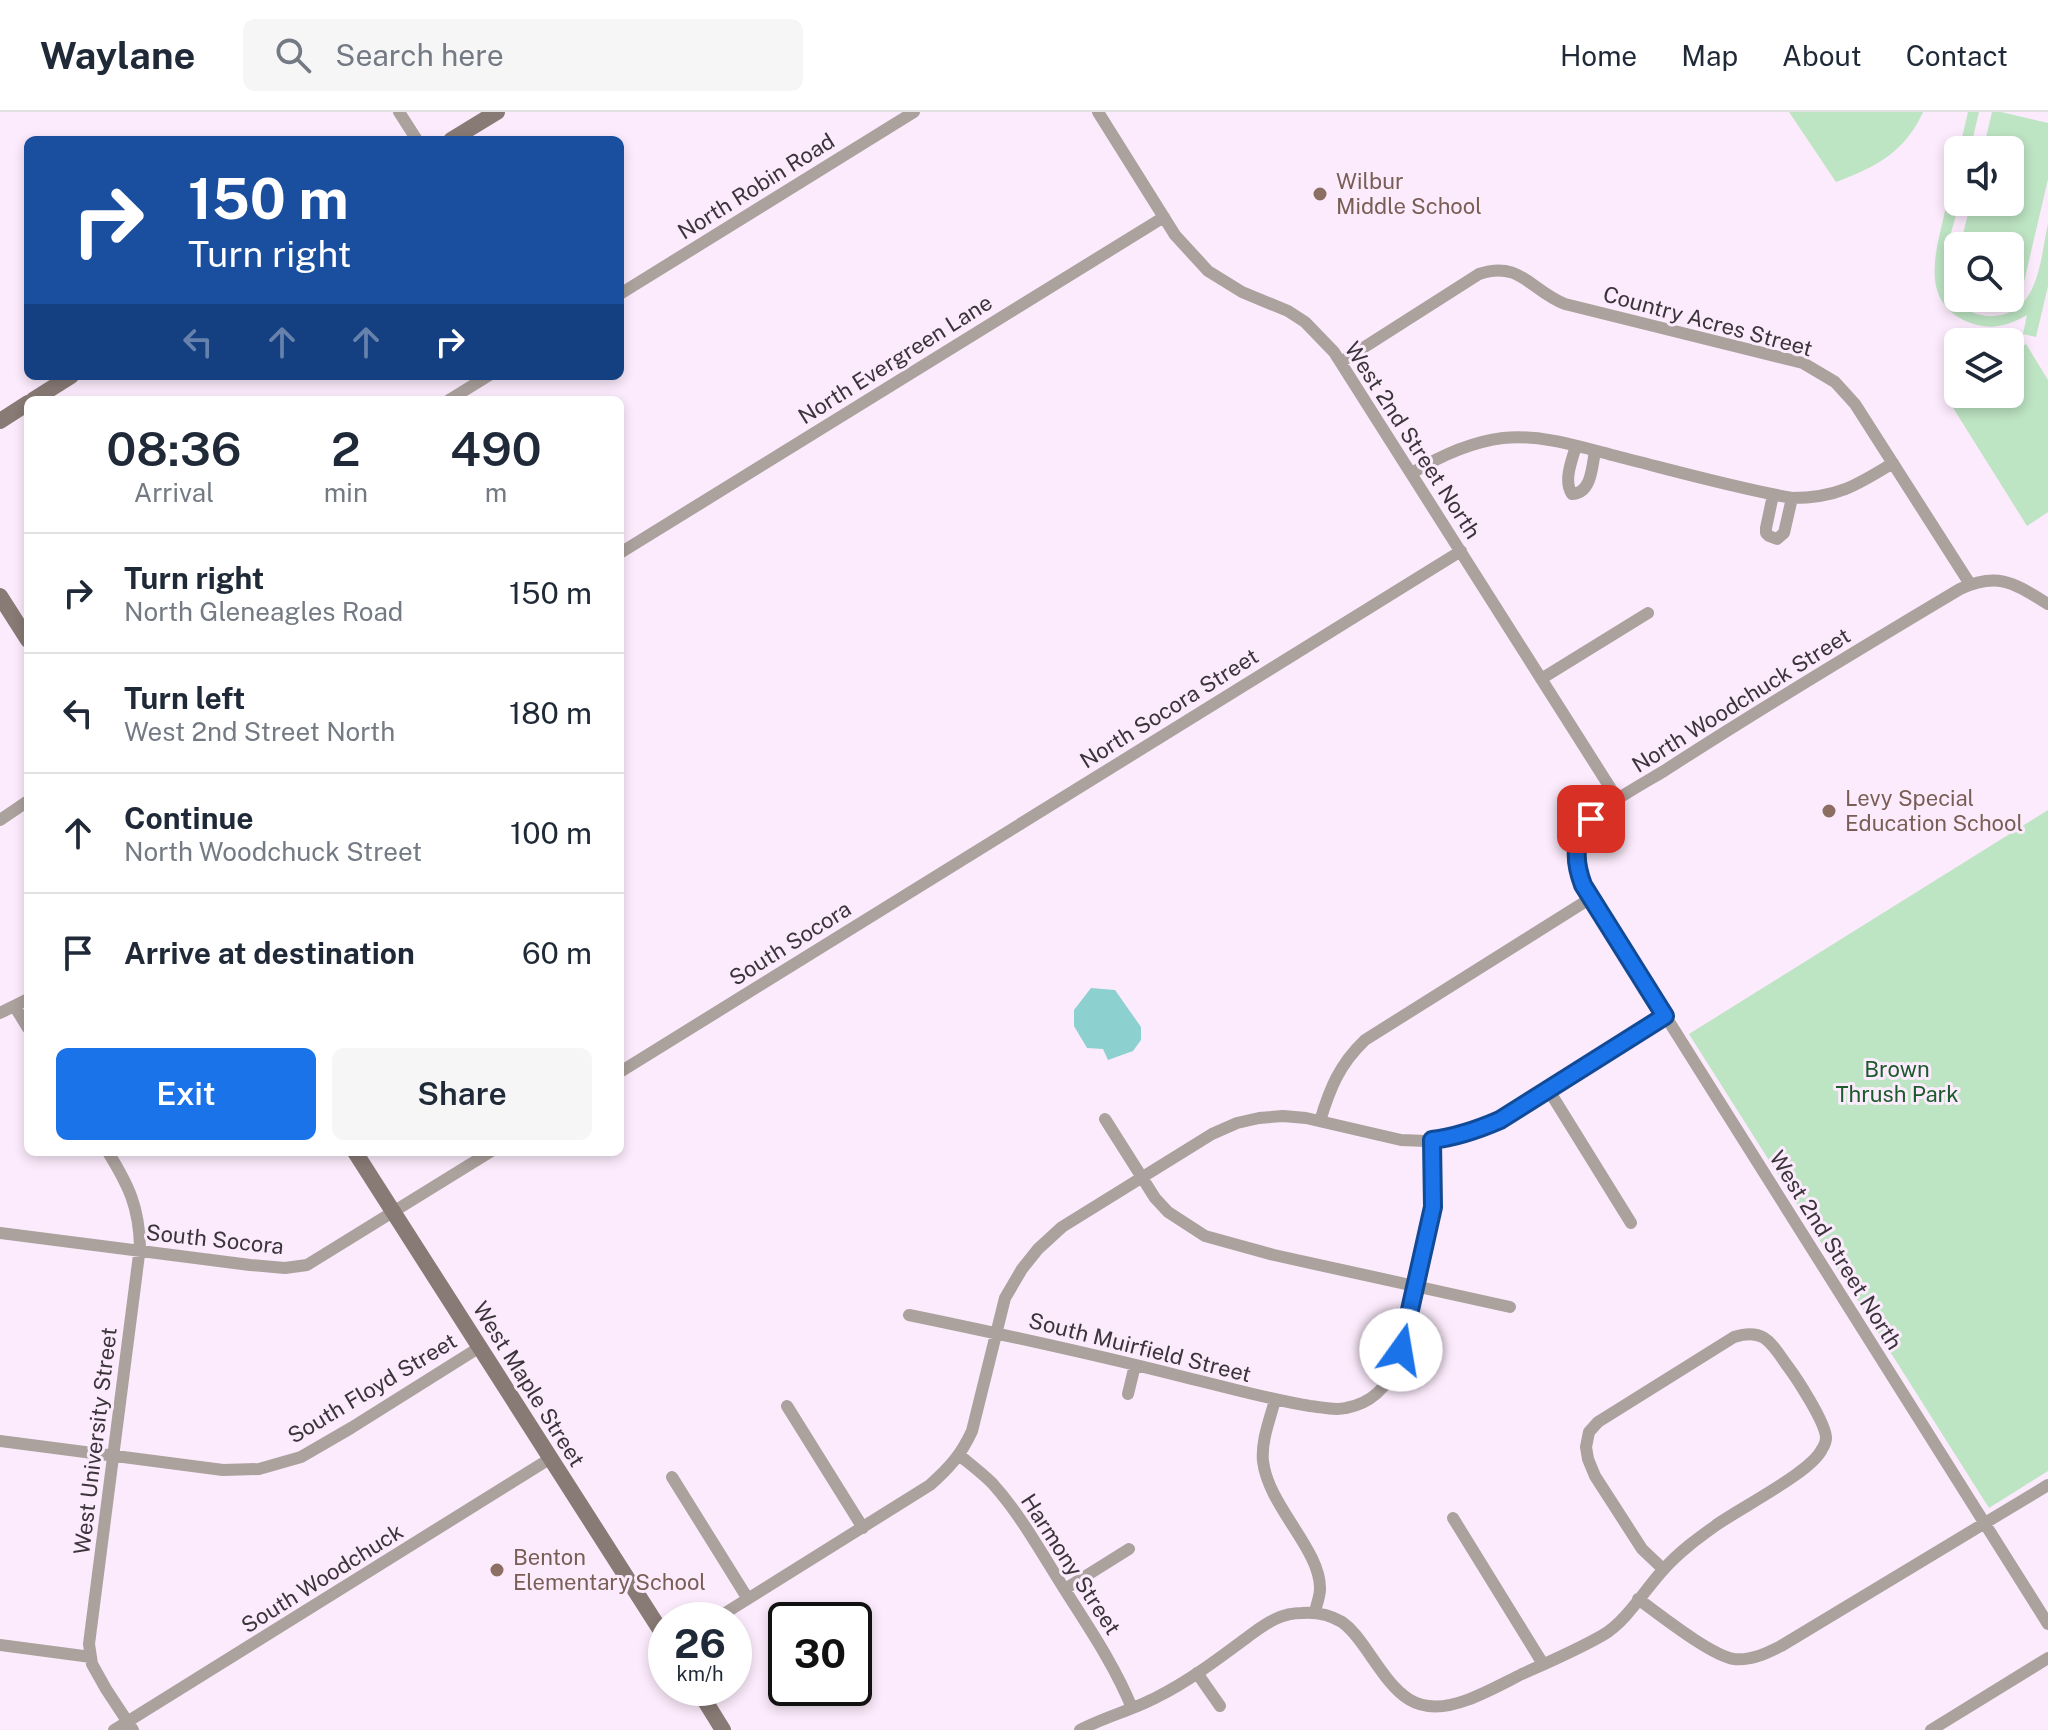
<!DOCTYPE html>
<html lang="en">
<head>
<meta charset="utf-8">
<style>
  body { margin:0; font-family:"Public Sans",sans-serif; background:#f6f6f7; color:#1f2937; height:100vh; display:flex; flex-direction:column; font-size:30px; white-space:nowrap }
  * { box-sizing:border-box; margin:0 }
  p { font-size:26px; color:#747a83 }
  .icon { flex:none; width:44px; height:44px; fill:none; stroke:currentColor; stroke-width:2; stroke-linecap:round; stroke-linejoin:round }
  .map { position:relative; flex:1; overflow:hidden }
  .panel { position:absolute; left:24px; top:284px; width:600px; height:760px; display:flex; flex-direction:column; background:#fff; border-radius:12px; box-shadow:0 4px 12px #0003 }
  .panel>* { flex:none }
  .guide { position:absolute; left:24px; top:24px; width:600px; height:244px; border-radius:12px; box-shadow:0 4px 12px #0003; background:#1a4fa0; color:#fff; overflow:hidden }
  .controls { position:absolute; left:1944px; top:24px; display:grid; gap:16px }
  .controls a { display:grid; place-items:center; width:80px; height:80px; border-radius:12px; background:#fff; box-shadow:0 4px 12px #0003; font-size:40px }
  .speed { position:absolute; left:648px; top:1490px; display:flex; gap:16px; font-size:40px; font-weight:700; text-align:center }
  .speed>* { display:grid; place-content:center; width:104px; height:104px; border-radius:50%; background:#fff; box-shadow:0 4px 12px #0003; line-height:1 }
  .speed small { font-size:20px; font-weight:400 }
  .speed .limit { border:4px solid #111; border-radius:12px; background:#fff; color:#111 }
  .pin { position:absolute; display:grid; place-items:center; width:68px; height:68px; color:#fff; margin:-34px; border-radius:16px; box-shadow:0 4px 12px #0006 }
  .me { position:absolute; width:88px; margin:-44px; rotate:13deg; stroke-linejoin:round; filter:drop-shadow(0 0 6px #0008) }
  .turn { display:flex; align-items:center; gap:28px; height:168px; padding:0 32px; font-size:36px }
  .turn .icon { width:104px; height:104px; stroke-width:2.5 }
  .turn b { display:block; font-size:56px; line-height:68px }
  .lanes { display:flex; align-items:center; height:76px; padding:0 32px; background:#0003; justify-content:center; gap:40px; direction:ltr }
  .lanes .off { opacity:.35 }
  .eta { display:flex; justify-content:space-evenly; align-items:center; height:136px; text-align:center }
  .eta b { font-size:48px; font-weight:600; line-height:56px }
  .action { display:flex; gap:16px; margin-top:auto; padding:16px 32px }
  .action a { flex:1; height:92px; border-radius:12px; background:#1a73e8; color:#fff; font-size:32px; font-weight:600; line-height:92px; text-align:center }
  .action a+a { background:#f6f6f7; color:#1f2937 }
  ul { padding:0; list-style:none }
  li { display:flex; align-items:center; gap:24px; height:120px; padding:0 32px; border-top:2px solid #e0e1e3 }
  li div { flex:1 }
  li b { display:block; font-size:30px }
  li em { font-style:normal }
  header { display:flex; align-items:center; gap:48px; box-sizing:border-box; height:112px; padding:0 40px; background:#fff; border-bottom:2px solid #e0e1e3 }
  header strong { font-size:38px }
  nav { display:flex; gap:44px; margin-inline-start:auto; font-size:28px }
  .search { width:560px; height:72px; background:#f6f6f7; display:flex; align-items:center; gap:20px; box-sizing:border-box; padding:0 28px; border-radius:12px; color:#747a83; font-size:30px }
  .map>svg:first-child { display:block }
  .green { fill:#bde4c3 }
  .water { fill:#8cd1d0 }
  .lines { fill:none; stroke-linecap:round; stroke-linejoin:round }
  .minor { stroke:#aba19d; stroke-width:12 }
  .secondary { stroke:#887a75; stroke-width:16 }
  .route-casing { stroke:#114b97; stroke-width:20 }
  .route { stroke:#1a73e8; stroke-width:14 }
  .education-dot { fill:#8d6e63; stroke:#fcebfc; stroke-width:3 }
  .labels { text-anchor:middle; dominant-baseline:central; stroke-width:6; stroke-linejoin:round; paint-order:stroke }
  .education-label { font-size:22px; fill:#785e54; stroke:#fcebfc; text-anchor:start }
  .street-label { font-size:22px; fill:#3b353b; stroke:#fcebfc }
  .park-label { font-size:22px; fill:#1a5a2b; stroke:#fcebfc }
</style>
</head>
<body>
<header>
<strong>Waylane</strong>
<div class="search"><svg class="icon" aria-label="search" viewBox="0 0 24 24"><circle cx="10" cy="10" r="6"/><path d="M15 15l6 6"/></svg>Search here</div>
<nav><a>Home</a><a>Map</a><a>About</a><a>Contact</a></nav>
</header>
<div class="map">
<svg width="2048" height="1618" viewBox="0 0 2048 1618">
  <rect width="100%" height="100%" fill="#fcebfc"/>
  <path class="green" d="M 1789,0 L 1923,0 C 1905,40 1876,55 1836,70 Z
    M 1968,0 L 1979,0 L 1970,38 L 1959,38 Z
    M 1992,0 L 2001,0 L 2048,11 L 2048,67 L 2024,170 L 2010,166 L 2010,134 L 1960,134 L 1971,90 L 2010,90 L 2010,38 L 1983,38 Z
    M 1958,42 C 1958,58 1960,76 1958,91 C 1955,117 1939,144 1946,170 C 1950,185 1960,195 1974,201 C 1984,205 1994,205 2005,202 C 2040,191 2041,142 2048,112 L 2048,174 L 2036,225 L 2023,222 L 2027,203 C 2008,214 1989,219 1968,210 C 1922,191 1934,146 1943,108 C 1948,86 1953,64 1958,42 Z
    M 2026,232 L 2048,268 L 2048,400 L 2027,414 L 1945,283 L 1958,275 L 1958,282 L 2010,282 L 2010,242 Z
    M 2048,698 L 2048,1359 L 1989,1396 L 1689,922 Z"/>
  <path class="water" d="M 1091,876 L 1115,878 L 1141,915 L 1141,928 L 1133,939 L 1108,948 L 1103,937 L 1087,936 L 1074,914 L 1074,898 Z"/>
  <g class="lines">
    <path class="minor" d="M 399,0 L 417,28
      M 1098,0 L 1175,123 L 1208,159 L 1242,180 L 1288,199 L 1305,210 L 1334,240 L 1618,688
      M 620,182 L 914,0
      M 1341,250 L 1479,162 C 1520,148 1530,178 1565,192 L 1803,251 L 1835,270 L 1855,292 L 1970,472
      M 449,288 L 488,264
      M 1576,334 C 1572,348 1563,369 1572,382 C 1592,381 1592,354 1595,339
      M 1412,361 C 1440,344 1470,330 1503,326 C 1539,322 1578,334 1612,343 C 1672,358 1731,375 1792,386 C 1836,386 1856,374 1893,351
      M 1773,383 L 1766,416 L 1766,421 L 1769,424 L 1777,427 L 1784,421 L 1792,386
      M 620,441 L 1164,105
      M 2048,492 C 2015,472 1999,459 1960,477 C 1861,536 1761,596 1664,659 C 1644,671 1596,697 1584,715 C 1572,733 1576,754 1583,773 L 2048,1512
      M 1541,567 L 1648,501
      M 0,708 L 28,689
      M 15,895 L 28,916
      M 0,901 L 28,887
      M 620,960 L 1461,439
      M 1548,977 L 1631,1111
      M 1105,1007 L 1155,1086 L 1168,1100 L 1205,1124 L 1274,1143 L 1510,1195
      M 1320,1009 C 1330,976 1339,953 1365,928 L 1591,786
      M 108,1040 C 129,1074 139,1095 140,1135 L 89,1532 L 92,1552 L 106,1577 L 133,1618
      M 0,1121 L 250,1153 L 285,1156 L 307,1153 L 490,1040
      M 909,1203 C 1001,1222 1093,1242 1184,1265 C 1226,1275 1267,1287 1310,1294 C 1322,1295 1334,1299 1346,1296 C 1373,1291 1388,1274 1398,1250 L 1433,1095 L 1432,1028
      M 1128,1282 L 1135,1253
      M 1275,1288 C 1270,1307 1261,1329 1263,1349 C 1268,1394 1321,1438 1320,1477 C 1320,1485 1316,1493 1315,1501
      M 787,1294 L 863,1416
      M 0,1329 L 223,1358 L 259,1357 L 301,1345 L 351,1316 L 480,1235
      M 959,1343 C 970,1352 982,1361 992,1371 C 1021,1403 1042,1442 1065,1478 C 1089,1516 1115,1554 1132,1596
      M 672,1365 L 748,1487
      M 1453,1406 L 1543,1552
      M 1065,1477 L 1129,1437
      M 1638,1487 C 1659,1502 1710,1543 1734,1547 C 1751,1549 1767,1541 1781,1534 L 2048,1373
      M 714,1508 L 930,1373 C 949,1356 961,1343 972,1319 L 1005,1186 L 1022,1157 L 1038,1137 L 1062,1115 L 1212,1022 L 1237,1011 L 1259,1006 L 1283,1004 L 1306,1006 L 1401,1028 L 1427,1029 L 1452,1026 L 1476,1019 L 1500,1008 L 1665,904
      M 0,1533 L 91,1545
      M 1197,1561 L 1220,1594
      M 114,1618 L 551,1346
      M 1080,1618 C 1104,1605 1133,1598 1157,1585 C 1191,1568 1222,1544 1253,1521 C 1268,1510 1282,1501 1302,1501 C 1315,1500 1330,1503 1342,1510 C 1352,1517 1359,1527 1366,1537 C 1394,1577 1411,1609 1467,1588 C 1486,1581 1504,1571 1522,1562 C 1549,1550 1577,1538 1603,1523 C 1627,1509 1645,1477 1664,1457 C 1679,1440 1697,1427 1715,1414 C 1738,1397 1812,1360 1822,1337 C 1824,1334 1826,1330 1826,1326 C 1826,1311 1796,1265 1786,1252 C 1770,1229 1763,1216 1734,1225 L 1598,1310 L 1589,1320 L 1586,1335 L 1588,1347 L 1595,1364 L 1642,1437 L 1663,1457
      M 1931,1618 L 2048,1546"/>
    <path class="secondary" d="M 451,28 L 497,0
      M 33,288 L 71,264
      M 0,309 L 28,291
      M 0,484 L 28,528
      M 355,1040 L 666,1527
      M 697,1576 L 723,1618"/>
  </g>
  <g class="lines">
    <g class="route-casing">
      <path id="route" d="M 1401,1238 L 1433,1095 L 1432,1028 C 1457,1025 1477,1018 1500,1008 L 1665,904 L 1583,773 C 1574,749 1573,727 1591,707"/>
    </g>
    <use href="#route" class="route"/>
  </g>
  <g class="education-dot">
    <circle cx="1320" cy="82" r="8"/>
    <circle cx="1829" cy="699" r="8"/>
    <circle cx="497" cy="1458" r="8"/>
  </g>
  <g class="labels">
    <g class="education-label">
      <text x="1336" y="69">Wilbur<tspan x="1336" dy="25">Middle School</tspan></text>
      <text x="1845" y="686">Levy Special<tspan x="1845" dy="25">Education School</tspan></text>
      <text x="513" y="1445">Benton<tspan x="513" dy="25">Elementary School</tspan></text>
    </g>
    <g class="street-label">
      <text transform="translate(756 74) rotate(-32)">North Robin Road</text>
      <text transform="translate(1708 209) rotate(15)">Country Acres Street</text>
      <text transform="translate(895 247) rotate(-32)">North Evergreen Lane</text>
      <text transform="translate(1413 328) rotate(57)">West 2nd Street North</text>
      <text transform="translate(1741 588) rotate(-32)">North Woodchuck Street</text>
      <text transform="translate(1169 596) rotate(-32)">North Socora Street</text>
      <text transform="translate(790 831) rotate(-32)">South Socora</text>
      <text transform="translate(215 1127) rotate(6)">South Socora</text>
      <text transform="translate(1836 1138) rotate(58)">West 2nd Street North</text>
      <text transform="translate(1140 1235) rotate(14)">South Muirfield Street</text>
      <text transform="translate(529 1272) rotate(58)">West Maple Street</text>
      <text transform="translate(372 1276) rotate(-31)">South Floyd Street</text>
      <text transform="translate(95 1329) rotate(-83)">West University Street</text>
      <text transform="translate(1071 1452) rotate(57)">Harmony Street</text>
      <text transform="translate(322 1466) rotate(-32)">South Woodchuck</text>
    </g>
    <g class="park-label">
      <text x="1897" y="957">Brown<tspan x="1897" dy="25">Thrush Park</tspan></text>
    </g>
  </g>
</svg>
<div class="controls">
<a><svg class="icon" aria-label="sound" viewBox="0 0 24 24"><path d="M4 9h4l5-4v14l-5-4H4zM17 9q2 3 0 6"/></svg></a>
<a><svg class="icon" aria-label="search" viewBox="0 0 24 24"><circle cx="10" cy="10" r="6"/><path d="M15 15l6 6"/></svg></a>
<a><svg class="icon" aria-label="layers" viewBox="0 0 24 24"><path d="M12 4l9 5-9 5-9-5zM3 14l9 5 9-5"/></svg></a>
</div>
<div class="speed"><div>26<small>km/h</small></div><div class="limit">30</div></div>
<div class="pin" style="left:1591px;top:707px;background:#d93025"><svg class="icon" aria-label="arrive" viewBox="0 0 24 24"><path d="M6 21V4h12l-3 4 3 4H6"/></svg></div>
<svg class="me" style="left:1401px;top:1238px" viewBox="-20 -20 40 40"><circle r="19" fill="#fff"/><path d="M0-13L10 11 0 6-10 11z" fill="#1a73e8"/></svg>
<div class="guide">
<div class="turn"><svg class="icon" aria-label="right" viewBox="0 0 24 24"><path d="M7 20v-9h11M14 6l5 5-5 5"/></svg><div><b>150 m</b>Turn right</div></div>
<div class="lanes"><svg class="icon off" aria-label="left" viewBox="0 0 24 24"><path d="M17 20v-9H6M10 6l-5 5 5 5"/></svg><svg class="icon off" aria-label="ahead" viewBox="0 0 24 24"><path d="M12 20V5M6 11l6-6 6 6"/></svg><svg class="icon off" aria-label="ahead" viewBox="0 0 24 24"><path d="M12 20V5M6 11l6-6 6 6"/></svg><svg class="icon" aria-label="right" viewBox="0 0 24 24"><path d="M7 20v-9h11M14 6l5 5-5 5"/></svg></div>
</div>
<section class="panel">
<div class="eta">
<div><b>08:36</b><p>Arrival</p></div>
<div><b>2</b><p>min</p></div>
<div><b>490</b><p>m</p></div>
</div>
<ul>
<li><svg class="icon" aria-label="right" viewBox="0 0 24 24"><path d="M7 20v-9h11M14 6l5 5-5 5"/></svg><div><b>Turn right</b><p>North Gleneagles Road</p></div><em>150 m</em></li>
<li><svg class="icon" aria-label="left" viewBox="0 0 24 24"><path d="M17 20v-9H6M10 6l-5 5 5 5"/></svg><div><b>Turn left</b><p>West 2nd Street North</p></div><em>180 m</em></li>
<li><svg class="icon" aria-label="ahead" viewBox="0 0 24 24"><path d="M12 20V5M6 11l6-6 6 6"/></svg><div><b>Continue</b><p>North Woodchuck Street</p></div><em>100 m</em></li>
<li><svg class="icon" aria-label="arrive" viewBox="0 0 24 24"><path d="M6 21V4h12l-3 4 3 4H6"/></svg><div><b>Arrive at destination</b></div><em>60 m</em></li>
</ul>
<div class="action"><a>Exit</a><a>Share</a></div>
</section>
</div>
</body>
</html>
